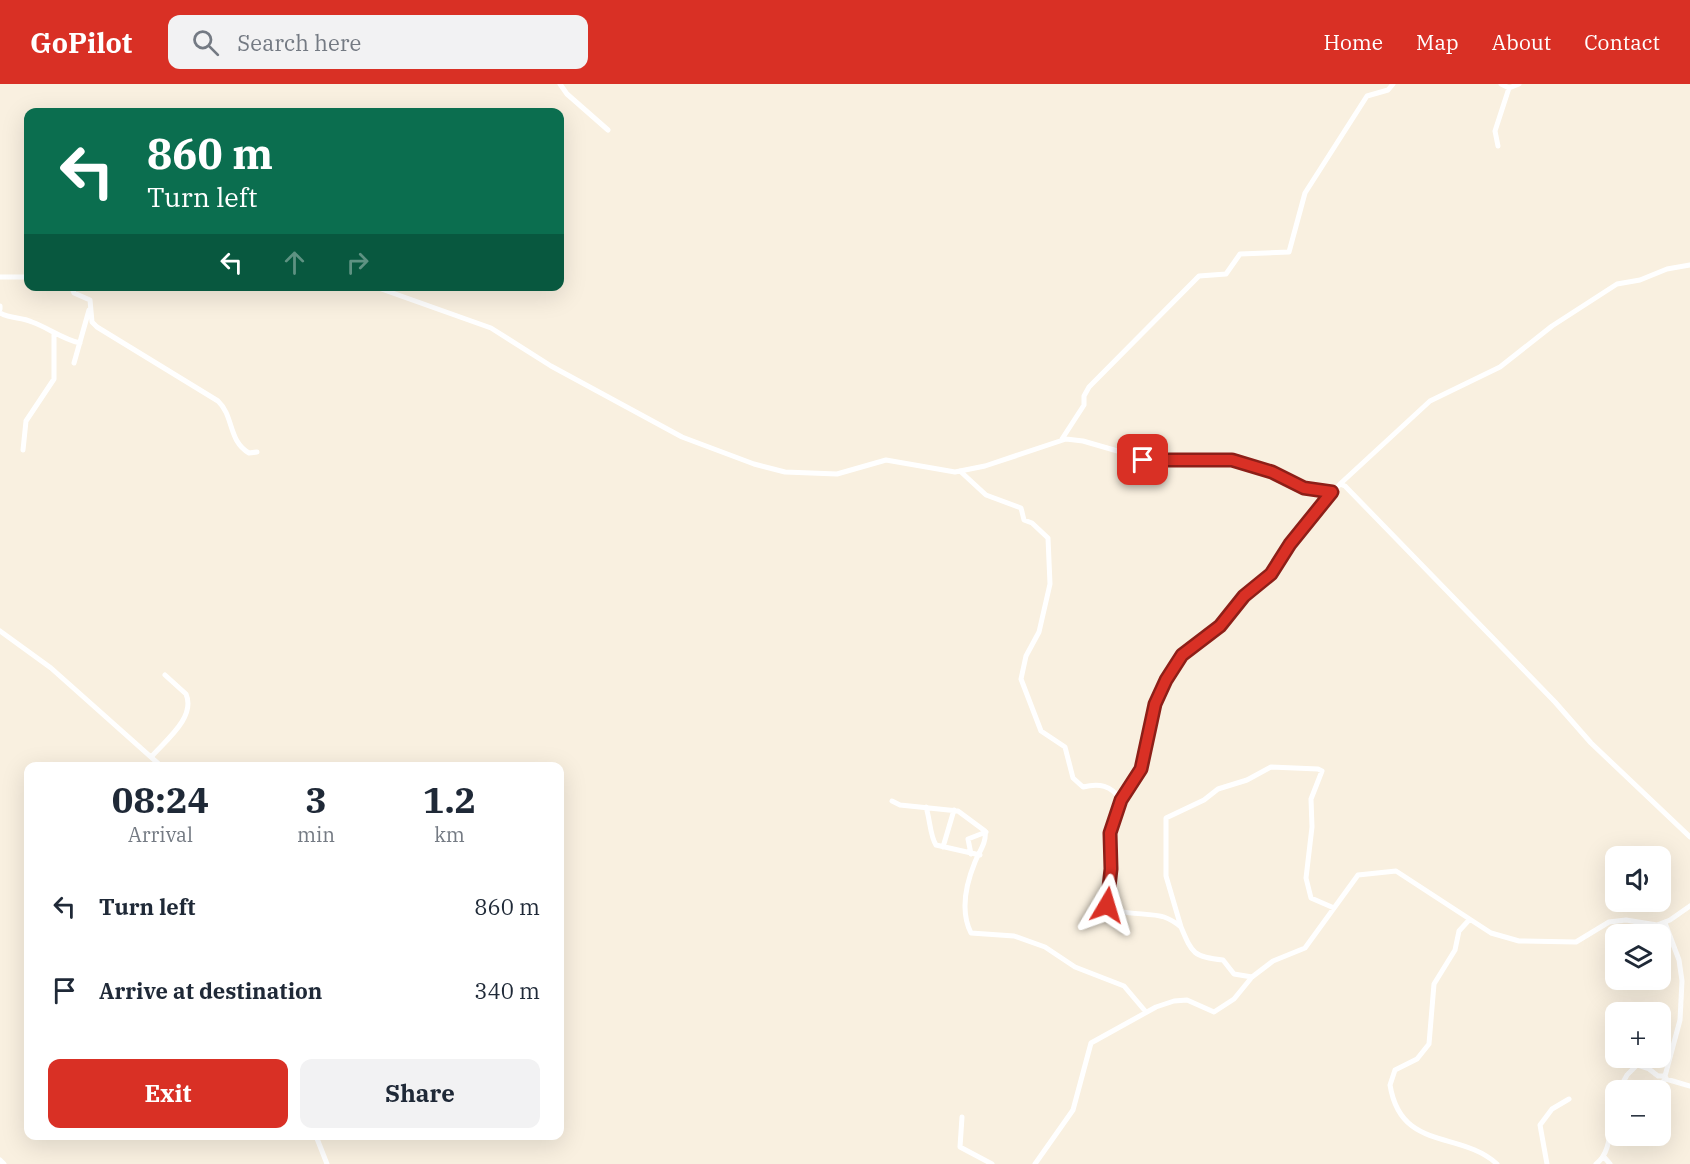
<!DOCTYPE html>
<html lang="en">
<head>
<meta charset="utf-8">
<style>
  body { margin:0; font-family:"IBM Plex Serif",serif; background:#f2f2f3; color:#1f2937; height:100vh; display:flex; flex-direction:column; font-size:22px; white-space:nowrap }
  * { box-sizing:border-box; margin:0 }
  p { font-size:20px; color:#747a83 }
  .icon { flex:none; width:33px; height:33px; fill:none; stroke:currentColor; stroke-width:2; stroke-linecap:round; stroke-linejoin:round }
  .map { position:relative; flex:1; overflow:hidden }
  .drawer { position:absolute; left:24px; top:678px; width:540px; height:378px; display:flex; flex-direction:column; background:#fff; border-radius:12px; box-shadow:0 6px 24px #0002 }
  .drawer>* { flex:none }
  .guide { position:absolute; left:24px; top:24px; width:540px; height:183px; border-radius:12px; box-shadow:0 6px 24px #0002; background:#0b6e4f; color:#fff; overflow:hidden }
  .fabs { position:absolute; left:1605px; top:762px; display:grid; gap:12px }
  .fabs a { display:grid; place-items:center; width:66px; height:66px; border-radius:12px; background:#fff; box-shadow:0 6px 24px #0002; font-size:30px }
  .pin { position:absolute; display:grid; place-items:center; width:51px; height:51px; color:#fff; margin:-26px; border-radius:12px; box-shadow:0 3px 9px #0006 }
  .me { position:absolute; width:66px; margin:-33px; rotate:7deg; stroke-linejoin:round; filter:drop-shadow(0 0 4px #0008) }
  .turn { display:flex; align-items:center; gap:21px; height:126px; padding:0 24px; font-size:27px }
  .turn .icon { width:78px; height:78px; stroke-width:2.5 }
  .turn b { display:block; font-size:42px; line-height:51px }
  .lanes { display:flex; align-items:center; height:57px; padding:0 24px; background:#0003; justify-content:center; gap:30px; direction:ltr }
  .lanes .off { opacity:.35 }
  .eta { display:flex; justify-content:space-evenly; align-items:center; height:102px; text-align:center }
  .eta b { font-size:36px; font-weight:800; line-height:42px }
  .cta { display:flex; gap:12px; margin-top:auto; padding:12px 24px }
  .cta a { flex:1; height:69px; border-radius:12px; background:#d93025; color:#fff; font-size:24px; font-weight:800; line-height:69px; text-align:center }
  .cta a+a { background:#f2f2f3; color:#1f2937 }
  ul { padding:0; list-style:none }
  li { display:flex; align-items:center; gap:18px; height:84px; padding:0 24px }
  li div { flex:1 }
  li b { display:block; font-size:22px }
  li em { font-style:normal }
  header { display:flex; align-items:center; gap:36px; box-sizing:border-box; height:84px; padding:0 30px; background:#d93025; color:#fff }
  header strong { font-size:28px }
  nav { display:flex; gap:33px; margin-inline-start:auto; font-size:21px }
  .search { width:420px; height:54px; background:#f2f2f3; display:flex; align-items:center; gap:15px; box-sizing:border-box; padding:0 21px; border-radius:12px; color:#747a83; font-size:22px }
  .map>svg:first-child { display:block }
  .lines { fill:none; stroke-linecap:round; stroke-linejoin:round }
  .minor { stroke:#fff; stroke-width:5 }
  .route-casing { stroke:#8d1f18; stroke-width:15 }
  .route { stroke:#d93025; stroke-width:10 }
</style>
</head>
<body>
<header>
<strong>GoPilot</strong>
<div class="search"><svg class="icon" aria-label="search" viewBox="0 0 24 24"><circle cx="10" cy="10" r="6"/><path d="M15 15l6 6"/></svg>Search here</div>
<nav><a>Home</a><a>Map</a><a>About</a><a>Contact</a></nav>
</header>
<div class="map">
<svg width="1690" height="1080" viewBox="0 0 1690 1080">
  <rect width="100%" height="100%" fill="#f9f0e0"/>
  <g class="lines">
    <path class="minor" d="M 560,0 L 567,10 L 608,46
      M 1501,0 L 1509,4 L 1519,0
      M 1498,62 L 1495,47 L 1509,4
      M 0,193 L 28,193
      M 71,202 L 74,209 L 90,216 L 92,238 L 97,243 L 218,317 C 234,332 228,357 249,369 L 257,368
      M 229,202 L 233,202
      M 373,202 L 491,244 L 551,282 L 682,353 L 754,380 L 785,388 L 837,390 L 886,376 L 955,388 L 985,382 L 1066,355 L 1083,357 L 1152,377 L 1232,377 L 1272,388 L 1304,404 L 1332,408
      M 0,222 L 0,225
      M 0,229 C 11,235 21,233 32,238 C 49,244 62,255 80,259
      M 74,279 L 89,226
      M 1062,355 L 1084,321 L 1084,312 L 1089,303 L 1199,192 L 1226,190 L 1240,170 L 1289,168 L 1305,109 L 1367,12 L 1388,6 L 1393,0
      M 23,366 L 26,337 L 54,295 L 54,250
      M 960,387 L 986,411 L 1021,424 L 1024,436 L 1032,439 L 1048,454 L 1050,500 L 1039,548 L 1026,572 L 1021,595 L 1041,647 L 1065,663 L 1073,694 L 1083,703 C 1099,699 1111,701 1121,716
      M 1340,400 L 1345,402 L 1555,618 L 1591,659 L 1690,753
      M 0,547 L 51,584 L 161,682
      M 152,672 C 166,656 196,633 186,610 L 165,591
      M 892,717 L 900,721 L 958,727 L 985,747 C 987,758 979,768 975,778 C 966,800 960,827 971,849 L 1014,852 L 1045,863 L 1075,883 L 1124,902 L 1146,928
      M 926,723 C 930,735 930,752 936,761 L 980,771
      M 943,763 L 954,726
      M 971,770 L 968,755 L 986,748
      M 1469,836 L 1459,847 L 1455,866 L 1434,900 L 1429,960 L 1417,975 L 1395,986 L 1390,1001 C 1401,1068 1460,1046 1497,1080
      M 1181,843 L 1166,792 L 1166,734 L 1204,716 L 1218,705 L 1247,696 L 1271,683 L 1318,685 L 1322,687 L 1311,715 L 1312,743 L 1306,794 L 1311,814 L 1334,824
      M 1252,893 L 1234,890 L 1223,876 C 1193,873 1192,869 1181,843 C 1176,839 1170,835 1164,833 C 1149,828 1116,832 1107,821 L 1111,785 L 1110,749 L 1121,716 L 1141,685 L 1157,614 L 1182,571 L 1220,542 L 1245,511 L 1271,491 L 1295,454 L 1340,400 L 1430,317 L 1500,283 L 1552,242 L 1617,200 L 1640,196 L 1667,185 L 1690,181
      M 1666,995 L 1690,1002
      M 1619,1006 L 1627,991 L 1637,981 L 1649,985 L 1658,992 L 1665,992 L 1680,936 L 1682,897 L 1679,876 L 1665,839
      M 1656,1006 L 1666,994
      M 962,1033 L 960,1063 L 992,1080
      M 316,1052 L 327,1080
      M 1604,1073 L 1610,1080
      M 0,1076 L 4,1080
      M 1035,1080 L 1073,1026 L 1091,959 L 1156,923 L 1174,917 L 1187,916 L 1214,928 L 1234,915 L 1252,893 L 1273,877 L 1305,864 L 1358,791 L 1396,787 L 1491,849 L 1519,857 L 1576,858 L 1609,838 L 1626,836 L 1657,841 L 1670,836 L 1690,822
      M 1547,1080 L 1540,1041 L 1552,1025 L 1569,1015
      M 1596,1080 C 1614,1067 1608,1037 1616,1016"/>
  </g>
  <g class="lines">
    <g class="route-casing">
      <path id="route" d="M 1107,821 L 1111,785 L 1110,749 L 1121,716 L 1141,685 L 1155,620 L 1166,596 L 1182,571 L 1220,542 L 1244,512 L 1271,490 L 1290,460 L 1332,408 L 1304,404 L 1272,388 L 1232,376 L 1143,376"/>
    </g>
    <use href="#route" class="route"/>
  </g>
</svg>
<div class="fabs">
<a><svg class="icon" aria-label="sound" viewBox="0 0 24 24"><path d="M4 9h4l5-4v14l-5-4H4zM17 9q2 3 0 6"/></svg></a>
<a><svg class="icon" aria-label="layers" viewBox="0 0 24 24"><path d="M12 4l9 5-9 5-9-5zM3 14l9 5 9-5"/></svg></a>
<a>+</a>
<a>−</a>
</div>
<div class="pin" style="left:1143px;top:376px;background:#d93025"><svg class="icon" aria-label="arrive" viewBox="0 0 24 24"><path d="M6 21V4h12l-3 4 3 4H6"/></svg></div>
<svg class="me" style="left:1107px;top:821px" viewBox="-20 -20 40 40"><path d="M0-17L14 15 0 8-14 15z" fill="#d93025" stroke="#fff" stroke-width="4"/></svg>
<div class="guide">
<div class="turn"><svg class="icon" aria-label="left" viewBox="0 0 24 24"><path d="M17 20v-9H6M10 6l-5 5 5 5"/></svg><div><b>860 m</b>Turn left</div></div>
<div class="lanes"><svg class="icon" aria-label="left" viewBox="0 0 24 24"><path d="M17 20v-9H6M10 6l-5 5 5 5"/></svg><svg class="icon off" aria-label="ahead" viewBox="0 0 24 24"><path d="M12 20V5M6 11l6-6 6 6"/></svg><svg class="icon off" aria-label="right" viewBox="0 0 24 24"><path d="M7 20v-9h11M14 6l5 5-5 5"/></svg></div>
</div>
<section class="drawer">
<div class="eta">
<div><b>08:24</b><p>Arrival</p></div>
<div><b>3</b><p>min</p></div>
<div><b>1.2</b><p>km</p></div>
</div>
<ul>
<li><svg class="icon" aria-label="left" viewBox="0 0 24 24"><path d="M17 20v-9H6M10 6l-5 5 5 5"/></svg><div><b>Turn left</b></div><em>860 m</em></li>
<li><svg class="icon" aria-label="arrive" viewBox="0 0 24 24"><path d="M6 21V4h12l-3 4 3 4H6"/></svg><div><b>Arrive at destination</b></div><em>340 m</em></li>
</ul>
<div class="cta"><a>Exit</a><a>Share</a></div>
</section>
</div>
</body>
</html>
